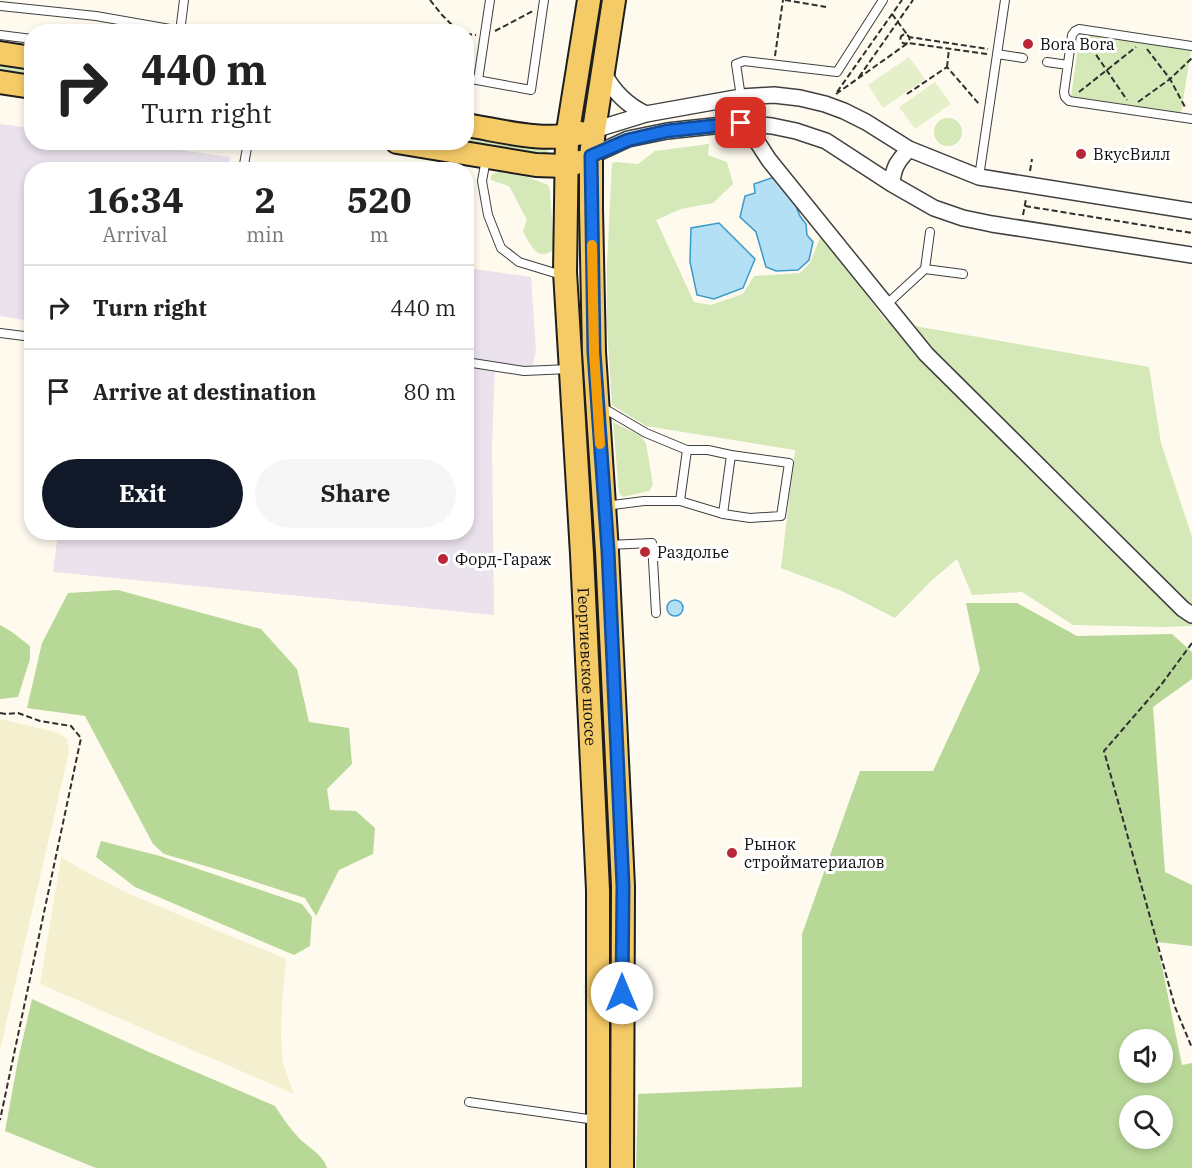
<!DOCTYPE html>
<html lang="en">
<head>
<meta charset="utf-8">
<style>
  body { margin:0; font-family:"IBM Plex Serif",serif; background:#f6f6f6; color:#222; height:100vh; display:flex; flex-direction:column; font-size:22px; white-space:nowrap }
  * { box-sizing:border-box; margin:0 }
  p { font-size:20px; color:#767676 }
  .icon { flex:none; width:33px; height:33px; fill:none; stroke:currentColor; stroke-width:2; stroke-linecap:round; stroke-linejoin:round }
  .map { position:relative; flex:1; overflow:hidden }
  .sheet { position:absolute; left:24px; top:162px; width:450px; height:378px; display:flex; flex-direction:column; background:#fff; border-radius:24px; box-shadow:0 3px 9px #0003 }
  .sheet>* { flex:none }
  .top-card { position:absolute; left:24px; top:24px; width:450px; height:126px; border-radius:24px; box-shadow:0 3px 9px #0003; background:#fff; color:#222; overflow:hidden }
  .controls { position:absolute; left:1119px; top:1029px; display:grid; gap:12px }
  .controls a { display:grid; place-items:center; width:54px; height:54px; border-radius:50%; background:#fff; box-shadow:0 3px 9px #0003; font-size:30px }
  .pin { position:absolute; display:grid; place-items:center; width:51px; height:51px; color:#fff; margin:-26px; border-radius:12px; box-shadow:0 3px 9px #0006 }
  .me { position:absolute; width:66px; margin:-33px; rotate:0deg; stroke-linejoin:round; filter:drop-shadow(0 0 4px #0008) }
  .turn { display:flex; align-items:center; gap:21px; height:126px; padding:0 18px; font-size:27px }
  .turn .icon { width:78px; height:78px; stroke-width:2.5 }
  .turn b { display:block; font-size:42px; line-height:51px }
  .eta { display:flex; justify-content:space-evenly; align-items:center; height:102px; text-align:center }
  .eta b { font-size:36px; font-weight:800; line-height:42px }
  .primary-button { display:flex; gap:12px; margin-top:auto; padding:12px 18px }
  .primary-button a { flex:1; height:69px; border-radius:36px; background:#111827; color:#fff; font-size:24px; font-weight:800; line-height:69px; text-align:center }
  .primary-button a+a { background:#f6f6f6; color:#222 }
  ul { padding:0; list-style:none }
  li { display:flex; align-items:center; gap:18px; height:84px; padding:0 18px; border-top:2px solid #e0e0e0 }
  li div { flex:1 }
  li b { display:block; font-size:22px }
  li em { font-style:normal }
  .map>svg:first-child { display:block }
  .industrial { fill:#eae2ec }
  .farmland { fill:#f4efce }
  .green { fill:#d4e8b8 }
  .forest { fill:#b8d898; fill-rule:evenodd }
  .pitch { fill:#e5efca }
  .water { fill:#b4e0f5; stroke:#3c99ca; stroke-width:1.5 }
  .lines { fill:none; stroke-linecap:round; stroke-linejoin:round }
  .service-casing { stroke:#404040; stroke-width:10 }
  .minor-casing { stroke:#404040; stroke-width:18 }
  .primary-casing { stroke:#1e1e1e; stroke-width:26 }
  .path { stroke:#2f2f2f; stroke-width:2; stroke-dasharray:6 3; stroke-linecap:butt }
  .service { stroke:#fff; stroke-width:8 }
  .minor { stroke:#fff; stroke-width:15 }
  .primary { stroke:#f5cb67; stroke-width:22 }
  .route-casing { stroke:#114b97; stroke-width:15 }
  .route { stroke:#1a73e8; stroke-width:10 }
  .slow { stroke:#f59e0b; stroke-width:10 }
  .poi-dot { fill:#ba2837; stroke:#fff; stroke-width:2 }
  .labels { text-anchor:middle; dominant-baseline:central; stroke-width:6; stroke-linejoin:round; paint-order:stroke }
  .poi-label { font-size:16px; fill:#0d0d0d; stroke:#fff; text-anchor:start }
  .street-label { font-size:16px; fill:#0d0d0d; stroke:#fff }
</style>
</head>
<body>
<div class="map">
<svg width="1192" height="1168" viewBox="0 0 1192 1168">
  <rect width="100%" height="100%" fill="#fffaee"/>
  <path class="industrial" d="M 0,124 L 31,128 L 32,142 L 130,143 L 230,157 L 227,169 L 32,170 L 31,321 L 0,316 Z
    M 467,268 L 531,277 L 536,351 L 532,368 L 495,368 L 492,444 L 494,615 L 53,572 L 58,533 L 466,532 Z"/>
  <path class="farmland" d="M 0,719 L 56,732 L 67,739 L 69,752 L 0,1050 Z
    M 61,857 L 90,874 L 129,894 L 286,959 L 282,1005 L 281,1036 L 283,1062 L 294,1094 L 40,984 Z"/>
  <path class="green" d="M 1080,34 L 1191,50 L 1181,113 L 1071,96 Z
    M 0,65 L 31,69 L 31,78 L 0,73 Z
    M934 132a14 14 0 1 1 28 0a14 14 0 1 1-28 0Z
    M 467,135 L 546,147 L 548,150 L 546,155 L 466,142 Z
    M 709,144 L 708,155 L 727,162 L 733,184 L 713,203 L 681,209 L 656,220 L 694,302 L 711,305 L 743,294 L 754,276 L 800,273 L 810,263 L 821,235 L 886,321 L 1149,367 L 1161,443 L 1192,537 L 1192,626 L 1163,627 L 1073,625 L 1022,592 L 972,595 L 957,559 L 931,581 L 895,618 L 842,591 L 781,568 L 795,450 L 646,426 L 612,405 L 607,326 L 607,265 L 612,163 L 616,162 L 638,164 L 655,151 Z
    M 498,172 L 527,177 L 548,185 L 550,191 L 554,248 L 553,250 C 550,252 547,254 543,254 C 534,255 527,238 523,231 L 527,220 L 509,186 L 491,180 L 491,175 Z
    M 613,422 L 641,436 L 646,443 L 653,485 L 649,491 L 623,497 L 619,493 Z
    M 589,552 L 595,552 C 608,756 618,963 612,1168 L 606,1168 Z"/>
  <path class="forest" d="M 118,590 L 261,629 L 297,669 L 309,722 L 349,728 L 352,764 L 327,789 L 330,810 L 356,811 L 375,828 L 373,854 L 339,870 L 316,916 L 305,898 L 219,870 L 164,854 L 153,844 L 85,716 L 27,708 L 42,643 L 68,593 Z
    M 966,603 L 1017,603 L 1077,636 L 1172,634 L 1192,652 L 1192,679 L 1153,707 L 1165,872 L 1192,885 L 1192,946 L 1157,942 L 1182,1065 L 1192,1063 L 1192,1168 L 636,1168 L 638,1094 L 802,1087 L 802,934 L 860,771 L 933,771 L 980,670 ZM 1130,1040 L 1162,1040 L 1162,1072 L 1130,1072 ZM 1130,1106 L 1162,1106 L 1162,1138 L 1130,1138 Z
    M 0,625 L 12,632 L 30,646 L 30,659 L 18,697 L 0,699 Z
    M 101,841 L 160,856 L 302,904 L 312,917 L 310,946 L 294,955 L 135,887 L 96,857 Z
    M 32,999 L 149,1052 L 275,1106 C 282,1117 289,1127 298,1137 C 307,1147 323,1154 327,1168 L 96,1168 L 5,1131 L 18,1060 Z"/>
  <path class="pitch" d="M 909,57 L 925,79 L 883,108 L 868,85 Z
    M 935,82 L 951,104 L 915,129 L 899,107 Z"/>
  <path class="water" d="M 774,177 L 790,192 L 800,216 L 806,224 L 807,235 L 813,242 L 809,260 L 798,270 L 776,271 L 766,267 L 756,232 L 740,217 L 745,196 L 755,193 L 754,184 Z
    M 719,223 L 755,259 L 743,288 L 714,299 L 697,295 L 690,262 L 691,228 Z
    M667 608a8 8 0 1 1 16 0a8 8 0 1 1-16 0Z"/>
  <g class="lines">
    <g class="service-casing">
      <path id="service" d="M 0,6 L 96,16 L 187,32
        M 180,32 L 184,0
        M 0,35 L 32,39
        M 1192,46 L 1079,29 L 1075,31 L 1072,35 L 1064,92 L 1065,97 L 1069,101 L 1192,119
        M 997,54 L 1023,58
        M 1047,62 L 1068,65
        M 466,78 L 531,90 L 544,0
        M 478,80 L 490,0
        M 741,97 L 736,64 L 744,61 L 837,72 L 883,0
        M 486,159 L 482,181 L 488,215 L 501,248 L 519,262 L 555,273 L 564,272
        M 243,170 L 248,142
        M 979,177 L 1005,0
        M 925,269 L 930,232
        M 887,304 L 925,269 L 963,274
        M 0,333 L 32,337
        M 466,362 L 524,371 L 569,369
        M 600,406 L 646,433 L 687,450 L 708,450 L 731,455 L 723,514 L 680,501 L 644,501 L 605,506
        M 680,501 L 687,450
        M 723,514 L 750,518 L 781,516 L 789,463 L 731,455
        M 608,545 L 652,543 L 656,613
        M 469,1102 L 595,1120"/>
    </g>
    <g class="minor-casing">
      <path id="minor" d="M 603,72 C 613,91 626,105 646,114
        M 749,123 L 754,137 L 769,160 L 926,354 L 1183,609 L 1192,615
        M 594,130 L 646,114 L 741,97 L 774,95 L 800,98 L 825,104 L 844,111 L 866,122 L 909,149 L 979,177 L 1192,211
        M 591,156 L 628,139 L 667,131 L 741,123 L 772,126 L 796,131 L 826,141 L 892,184 L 934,208 L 963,218 L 992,224 L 1192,255
        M 892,184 C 893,167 898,161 909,149"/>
    </g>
    <g class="primary-casing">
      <g id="primary">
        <path id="s1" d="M 589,0 L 567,137 L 565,272 L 582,554 L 598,890 L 598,1168"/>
        <path d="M 614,0 L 594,130 L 591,156 L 591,209 L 594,352 L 607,551 L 623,886 L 622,1168"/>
        <path d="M 0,53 L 32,58"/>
        <path d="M 0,82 L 32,87"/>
        <path d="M 466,125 C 504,131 543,143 581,133"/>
        <path d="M 397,142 L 536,165 L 566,166 L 579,162"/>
      </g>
    </g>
    <path class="path" d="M 430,0 L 442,15 L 459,32
      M 785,0 L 826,7
      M 892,14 L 909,37 L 988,49
      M 495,31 L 533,11
      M 466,34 L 476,35
      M900.5 39a4.5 4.5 0 1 1 9 0a4.5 4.5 0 1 1-9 0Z
      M 1086,40 L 1127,100
      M 1147,49 L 1170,79 L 1186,109
      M 775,56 L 783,0
      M 947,67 L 949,49
      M 859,77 L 913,0
      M 837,92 L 902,0
      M 1079,92 L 1136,47
      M 836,94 L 908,43 L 987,54
      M 907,94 L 947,67 L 979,104
      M 1138,102 L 1170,79 L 1192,58
      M 1030,171 L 1032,159
      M 1025,206 L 1192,233
      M 1023,215 L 1026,199
      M 1192,643 L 1161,685 L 1104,751 L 1175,1007 L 1192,1048
      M 0,713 L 6,714 L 18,713 L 40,721 L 71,726 L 81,738 L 0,1120"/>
    <use href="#service" class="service"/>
    <use href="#minor" class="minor"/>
    <use href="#primary" class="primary"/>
  </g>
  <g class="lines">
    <g class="route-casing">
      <path id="route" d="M 622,993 L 623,886 L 608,551 L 594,352 L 591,156 L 628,140 L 667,131 L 741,123"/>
    </g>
    <use href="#route" class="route"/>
    <path class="slow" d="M 592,245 L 594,352 L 600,444"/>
  </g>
  <g class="poi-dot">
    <circle cx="1028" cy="44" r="6"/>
    <circle cx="1081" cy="154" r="6"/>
    <circle cx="645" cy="552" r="6"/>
    <circle cx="443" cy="559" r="6"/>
    <circle cx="732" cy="853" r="6"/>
  </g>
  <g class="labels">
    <g class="poi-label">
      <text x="1040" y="44">Bora Bora</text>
      <text x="1093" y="154">ВкусВилл</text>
      <text x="657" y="552">Раздолье</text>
      <text x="455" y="559">Форд-Гараж</text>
      <text x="744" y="844">Рынок<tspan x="744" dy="18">стройматериалов</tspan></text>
    </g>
    <g class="street-label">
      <text stroke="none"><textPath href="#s1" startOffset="669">Георгиевское шоссе</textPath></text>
    </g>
  </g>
</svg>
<div class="controls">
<a><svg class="icon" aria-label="sound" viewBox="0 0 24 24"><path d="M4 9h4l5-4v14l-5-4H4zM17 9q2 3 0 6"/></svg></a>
<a><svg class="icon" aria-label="search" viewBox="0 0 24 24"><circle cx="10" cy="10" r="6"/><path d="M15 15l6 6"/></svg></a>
</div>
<div class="pin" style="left:741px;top:123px;background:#d93025"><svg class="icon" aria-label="arrive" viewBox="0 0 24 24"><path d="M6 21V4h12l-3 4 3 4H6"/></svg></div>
<svg class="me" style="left:622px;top:993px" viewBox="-20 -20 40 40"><circle r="19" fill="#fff"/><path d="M0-13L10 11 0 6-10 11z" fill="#1a73e8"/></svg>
<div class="top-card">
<div class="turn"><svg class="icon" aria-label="right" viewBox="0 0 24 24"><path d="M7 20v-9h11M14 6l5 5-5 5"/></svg><div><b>440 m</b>Turn right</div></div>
</div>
<section class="sheet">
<div class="eta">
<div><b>16:34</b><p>Arrival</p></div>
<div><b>2</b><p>min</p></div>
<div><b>520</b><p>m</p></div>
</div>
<ul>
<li><svg class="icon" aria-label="right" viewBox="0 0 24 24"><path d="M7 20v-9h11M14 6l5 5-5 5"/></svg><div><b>Turn right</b></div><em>440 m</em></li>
<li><svg class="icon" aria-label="arrive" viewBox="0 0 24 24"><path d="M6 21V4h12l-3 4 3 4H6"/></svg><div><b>Arrive at destination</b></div><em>80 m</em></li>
</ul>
<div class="primary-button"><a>Exit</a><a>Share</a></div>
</section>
</div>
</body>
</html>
